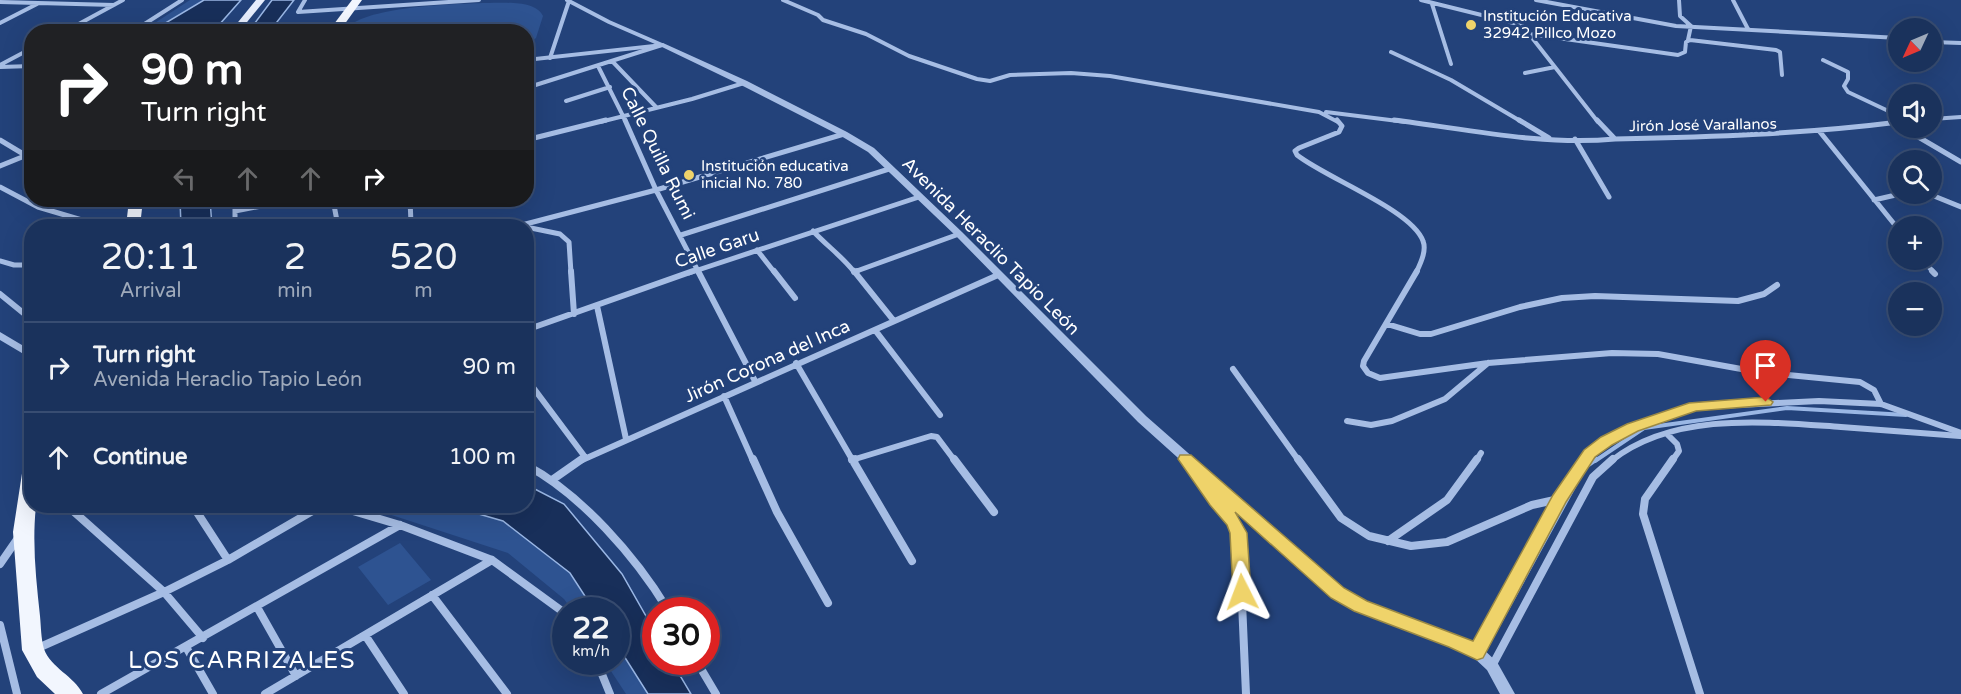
<!DOCTYPE html>
<html lang="en">
<head>
<meta charset="utf-8">
<style>
  body { margin:0; font-family:"Varela Round",sans-serif; background:#273e65; color:#f1f3f6; height:100vh; display:flex; flex-direction:column; font-size:22px; white-space:nowrap }
  * { box-sizing:border-box; margin:0 }
  p { font-size:20px; color:#9faabb }
  .icon { flex:none; width:33px; height:33px; fill:none; stroke:currentColor; stroke-width:2; stroke-linecap:round; stroke-linejoin:round }
  .map { position:relative; flex:1; overflow:hidden }
  .panel { position:absolute; left:24px; top:219px; width:510px; height:294px; display:flex; flex-direction:column; background:#1a325c; border-radius:24px; box-shadow:0 6px 24px #0002,0 0 0 2px #384d72 }
  .panel>* { flex:none }
  .hud { position:absolute; left:24px; top:24px; width:510px; height:183px; border-radius:24px; box-shadow:0 6px 24px #0002,0 0 0 2px #384d72; background:#202124; color:#fff; overflow:hidden }
  .needle { width:39px; rotate:226deg }
  .buttons { position:absolute; left:1888px; top:18px; display:grid; gap:12px }
  .buttons a { display:grid; place-items:center; width:54px; height:54px; border-radius:50%; background:#1a325c; box-shadow:0 6px 24px #0002,0 0 0 2px #384d72; font-size:30px }
  .speed { position:absolute; left:552px; top:597px; display:flex; gap:12px; font-size:30px; font-weight:700; text-align:center }
  .speed>* { display:grid; place-content:center; width:78px; height:78px; border-radius:50%; background:#1a325c; box-shadow:0 6px 24px #0002,0 0 0 2px #384d72; line-height:1 }
  .speed small { font-size:15px; font-weight:400 }
  .speed .limit { border:9px solid #d22; background:#fff; color:#111 }
  .pin { position:absolute; display:grid; place-items:center; width:51px; height:51px; color:#fff; margin:-62px -26px; border-radius:50% 50% 50% 0; rotate:-45deg; box-shadow:0 0 6px #0007 }
  .pin .icon { rotate:45deg }
  .me { position:absolute; width:66px; margin:-33px; rotate:357deg; stroke-linejoin:round; filter:drop-shadow(0 0 4px #0008) }
  .turn { display:flex; align-items:center; gap:21px; height:126px; padding:0 18px; font-size:27px }
  .turn .icon { width:78px; height:78px; stroke-width:2.5 }
  .turn b { display:block; font-size:42px; line-height:51px }
  .lanes { display:flex; align-items:center; height:57px; padding:0 18px; background:#0003; justify-content:center; gap:30px; direction:ltr }
  .lanes .off { opacity:.35 }
  .eta { display:flex; justify-content:space-evenly; align-items:center; height:102px; text-align:center }
  .eta b { font-size:36px; font-weight:600; line-height:42px }
  ul { padding:0; list-style:none }
  li { display:flex; align-items:center; gap:18px; height:90px; padding:0 18px; border-top:2px solid #384d72 }
  li div { flex:1 }
  li b { display:block; font-size:22px }
  li em { font-style:normal }
  .map>svg:first-child { display:block }
  .green { fill:#2e5391 }
  .water { fill:#182f5a; stroke:#9ab7e5; stroke-width:1.5 }
  .lines { fill:none; stroke-linecap:round; stroke-linejoin:round }
  .stream-far1 { stroke:#9ab7e5; stroke-width:4 }
  .stream { stroke:#9ab7e5; stroke-width:4.5 }
  .minor-far3 { stroke:#a6bde4; stroke-width:4 }
  .minor-far2 { stroke:#a6bde4; stroke-width:5 }
  .minor-far1 { stroke:#a6bde4; stroke-width:6 }
  .minor { stroke:#a6bde4; stroke-width:8 }
  .tertiary { fill:#a6bde4; fill-rule:evenodd }
  .primary { fill:#e6edfc; fill-rule:evenodd }
  .trunk { fill:#f2f6fe; fill-rule:evenodd }
  .route { fill:#efd36a; stroke:#9b8945; stroke-width:1.5 }
  .poi-dot { fill:#efd36a; stroke:#23427a; stroke-width:2 }
  .labels { text-anchor:middle; dominant-baseline:central; stroke-width:6; stroke-linejoin:round; paint-order:stroke }
  .far-poi-label { font-size:15px; fill:#fff; stroke:#23427a; text-anchor:start }
  .far-street-label { font-size:15px; fill:#fff; stroke:#23427a }
  .street-label { font-size:18px; fill:#fff; stroke:#23427a }
  .near-neighbourhood-label { font-size:24px; letter-spacing:1.5px; fill:#fff; stroke:#23427a }
</style>
</head>
<body>
<div class="map">
<svg width="1961" height="694" viewBox="0 0 1961 694">
  <rect width="100%" height="100%" fill="#23427a"/>
  <path class="green" d="M 190,0 L 204,0 L 152,31 L 141,32 Z
    M 485,3 C 505,3 535,0 543,16 L 536,38 L 527,45 L 526,32 L 344,31 C 361,6 455,4 485,3 Z
    M 364,506 L 451,506 L 503,521 L 570,573 L 594,610 L 572,610 L 564,599 L 508,553 Z
    M 400,543 L 431,580 L 388,605 L 358,567 Z
    M 617,645 L 648,694 L 626,694 L 605,662 L 616,662 Z"/>
  <path class="water" d="M 204,0 L 241,0 L 218,26 L 206,31 L 152,31 Z
    M 272,0 L 294,0 L 270,31 L 249,31 Z
    M 180,200 L 210,200 L 212,226 L 181,226 Z
    M 527,485 L 564,504 L 622,574 L 655,632 L 656,662 L 672,662 L 691,694 L 648,694 L 617,645 L 616,610 L 594,610 L 570,573 L 503,521 L 451,506 L 526,506 Z"/>
  <g class="lines">
    <path class="stream-far1" d="M 1595,461 L 1644,428 L 1787,408 L 1906,415"/>
    <path class="stream" d="M 1483,653 L 1584,468 L 1597,459"/>
    <path class="minor-far3" d="M 305,0 L 298,12 L 479,0
      M 567,0 L 609,22 L 662,45
      M 783,0 L 818,15 L 823,20 L 866,34 L 909,56 L 977,79 L 990,81 L 1010,75 L 1071,73 L 1110,76 L 1319,112 L 1338,122
      M 1421,0 L 1522,25 L 1598,122
      M 1536,0 L 1676,26 L 1899,38
      M 1679,0 L 1680,16 L 1691,26 L 1688,40
      M 1733,0 L 1748,29
      M 0,2 L 114,5
      M 1432,4 L 1451,64
      M 0,23 L 37,4
      M 64,32 L 123,0
      M 132,32 L 182,0
      M 1530,34 L 1678,55 L 1685,52 L 1686,42 L 1690,40 L 1776,50 L 1780,52 L 1782,75
      M 1932,42 L 1961,43
      M 1391,52 L 1451,80 L 1522,122
      M 550,58 L 569,1
      M 1823,60 L 1848,72 L 1848,79 L 1844,86 L 1848,92 L 1899,116
      M 612,61 L 656,107
      M 0,65 L 32,48
      M 598,66 L 626,122
      M 0,67 L 32,66
      M 1525,73 L 1555,67
      M 526,88 L 662,45
      M 566,101 L 610,87
      M 1326,112 L 1406,122
      M 1932,119 L 1961,117
      M 600,122 L 692,99 L 744,83"/>
    <path class="minor-far2" d="M 625,120 L 656,190 L 699,273
      M 1337,120 L 1342,126 L 1339,132 L 1299,148 L 1295,151 L 1297,155 C 1326,178 1412,210 1423,241 C 1427,251 1420,264 1416,273
      M 1394,120 C 1466,129 1542,146 1615,139
      M 1519,120 L 1549,138
      M 1597,120 L 1615,139 C 1711,137 1804,134 1899,122
      M 1903,128 L 1961,162
      M 1820,132 L 1899,230
      M 1575,139 L 1609,197
      M 0,140 L 25,155
      M 526,140 L 606,120
      M 0,166 L 32,153
      M 526,178 L 529,191 L 526,194
      M 0,187 L 38,207 L 102,226
      M 1929,194 L 1961,207
      M 235,200 L 235,226
      M 333,200 L 338,226
      M 410,200 L 411,223 L 414,226
      M 471,200 L 471,203 L 479,205 L 503,200
      M 1874,200 L 1900,194
      M 235,211 L 292,200
      M 518,226 L 656,190 L 844,134
      M 526,227 L 560,234 L 569,242 L 571,273
      M 813,231 C 827,246 843,257 855,273
      M 681,235 L 889,169
      M 757,250 L 775,273
      M 1923,260 L 1934,273
      M 0,261 L 14,265 L 32,265
      M 854,272 L 959,234
      M 689,273 L 919,197"/>
    <path class="minor-far1" d="M 571,271 L 574,314
      M 698,271 L 755,381
      M 774,271 L 795,298
      M 854,271 L 894,321
      M 1417,271 L 1364,361 L 1363,366 L 1368,373 L 1380,378 L 1488,363 L 1612,353 L 1658,354 L 1758,372 L 1860,382 L 1874,390 L 1881,404
      M 1932,271 L 1935,274
      M 854,272 L 857,271
      M 0,294 L 32,320
      M 597,306 L 626,439
      M 1387,324 L 1420,334 L 1431,334 L 1520,307 L 1562,298 L 1595,296 L 1738,301 L 1764,294 L 1777,285
      M 526,330 L 693,271
      M 875,330 L 940,415
      M 796,363 L 853,461
      M 1233,369 L 1299,461
      M 526,378 L 585,457
      M 724,396 L 753,461
      M 1347,421 L 1371,425 L 1392,421 L 1445,399 L 1488,363
      M 1667,434 L 1677,444 L 1679,451 L 1672,461
      M 852,460 L 931,436 L 937,437 L 955,461
      M 580,461 L 998,275
      M 1476,461 L 1481,453
      M 1584,461 L 1589,453 L 1606,441 L 1632,428 L 1694,407 L 1819,401 L 1881,404 L 1961,433
      M 1611,461 C 1674,411 1767,422 1841,427 C 1881,430 1920,433 1960,436"/>
    <path class="minor" d="M 753,459 L 777,512 L 828,603
      M 852,459 L 912,561
      M 954,459 L 994,512
      M 1298,459 L 1341,518 L 1369,536 L 1411,546 L 1447,542 L 1532,505 L 1559,499
      M 1673,459 L 1645,499 L 1643,514 L 1700,694
      M 852,460 L 855,459
      M 526,465 C 581,494 636,557 668,610
      M 1193,469 L 1215,501 L 1234,522 L 1239,533 L 1246,694
      M 552,480 L 582,459
      M 193,506 L 228,560
      M 336,506 L 400,525 L 492,560 L 566,614
      M 72,510 L 164,592 L 203,638
      M 1388,541 L 1447,500 L 1477,459
      M 0,564 L 18,538
      M 432,595 L 507,694
      M 257,607 L 296,676
      M 0,625 L 17,694
      M 365,635 L 404,694
      M 186,647 L 213,694
      M 38,648 L 164,592 L 228,560 L 321,506
      M 1477,652 L 1559,499 L 1585,459
      M 597,662 L 610,694
      M 697,662 L 716,694
      M 1492,666 L 1593,477 L 1613,459
      M 101,694 L 400,525
      M 265,694 L 492,560"/>
    <path class="tertiary" d="M 663,43 L 747,81 L 847,132 L 874,148 L 962,232 L 1146,416 L 1343,589 L 1366,602 L 1461,637 L 1482,648 L 1497,662 L 1515,694 L 1500,694 L 1487,670 L 1472,656 L 1451,645 L 1356,610 L 1333,597 L 1138,422 L 956,236 L 868,152 L 841,136 L 741,85 L 662,47 L 526,62 L 526,58 Z
      M 0,332 L 32,351 L 32,359 L 0,340 Z"/>
    <path class="primary" d="M 256,0 L 265,0 L 239,32 L 230,32 Z"/>
    <path class="trunk" d="M 352,0 L 362,0 L 339,32 L 328,32 Z
      M 129,200 L 143,200 L 140,226 L 126,226 Z
      M 32,461 L 32,506 L 36,506 C 32,543 36,579 40,616 C 41,626 41,639 44,649 C 51,668 74,676 83,694 L 55,694 L 37,677 L 22,650 L 13,532 L 23,467 L 25,462 Z"/>
  </g>
  <path class="route" d="M 1766,397 L 1773,402 L 1771,405 L 1696,411 L 1638,431 L 1612,445 L 1595,457 L 1566,502 L 1483,658 L 1477,660 L 1449,647 L 1354,611 L 1331,598 L 1235,512 L 1247,533 L 1251,592 L 1249,597 L 1242,600 L 1236,597 L 1233,592 L 1230,533 L 1227,525 L 1210,505 L 1178,459 L 1180,455 L 1191,455 L 1344,588 L 1367,601 L 1473,641 L 1553,495 L 1584,450 L 1601,437 L 1627,424 L 1689,403 Z"/>
  <g class="poi-dot">
    <circle cx="1471" cy="25" r="6"/>
    <circle cx="689" cy="175" r="6"/>
  </g>
  <g class="labels">
    <g class="far-poi-label">
      <text x="1483" y="16">Institución Educativa<tspan x="1483" dy="17">32942 Pillco Mozo</tspan></text>
      <text x="701" y="166">Institución educativa<tspan x="701" dy="17">inicial No. 780</tspan></text>
    </g>
    <g class="far-street-label">
      <text transform="translate(1703 125) rotate(-1)">Jirón José Varallanos</text>
    </g>
    <g class="street-label">
      <text transform="translate(658 153) rotate(64)">Calle Quilla Rumi</text>
      <text transform="translate(991 246) rotate(45)">Avenida Heraclio Tapio León</text>
      <text transform="translate(717 248) rotate(-19)">Calle Garu</text>
      <text transform="translate(767 361) rotate(-24)">Jirón Corona del Inca</text>
    </g>
    <g class="near-neighbourhood-label">
      <text x="242" y="660">LOS CARRIZALES</text>
    </g>
  </g>
</svg>
<div class="buttons">
<a><svg class="needle" viewBox="-14 -14 28 28"><path d="M0-13l5 13h-10z" fill="#e53935"/><path d="M0 13l5-13h-10z" fill="#9faabb"/></svg></a>
<a><svg class="icon" aria-label="sound" viewBox="0 0 24 24"><path d="M4 9h4l5-4v14l-5-4H4zM17 9q2 3 0 6"/></svg></a>
<a><svg class="icon" aria-label="search" viewBox="0 0 24 24"><circle cx="10" cy="10" r="6"/><path d="M15 15l6 6"/></svg></a>
<a>+</a>
<a>−</a>
</div>
<div class="speed"><div>22<small>km/h</small></div><div class="limit">30</div></div>
<div class="pin" style="left:1766px;top:402px;background:#d93025"><svg class="icon" aria-label="arrive" viewBox="0 0 24 24"><path d="M6 21V4h12l-3 4 3 4H6"/></svg></div>
<svg class="me" style="left:1242px;top:592px" viewBox="-20 -20 40 40"><path d="M0-17L14 15 0 8-14 15z" fill="#efd36a" stroke="#fff" stroke-width="4"/></svg>
<div class="hud">
<div class="turn"><svg class="icon" aria-label="right" viewBox="0 0 24 24"><path d="M7 20v-9h11M14 6l5 5-5 5"/></svg><div><b>90 m</b>Turn right</div></div>
<div class="lanes"><svg class="icon off" aria-label="left" viewBox="0 0 24 24"><path d="M17 20v-9H6M10 6l-5 5 5 5"/></svg><svg class="icon off" aria-label="ahead" viewBox="0 0 24 24"><path d="M12 20V5M6 11l6-6 6 6"/></svg><svg class="icon off" aria-label="ahead" viewBox="0 0 24 24"><path d="M12 20V5M6 11l6-6 6 6"/></svg><svg class="icon" aria-label="right" viewBox="0 0 24 24"><path d="M7 20v-9h11M14 6l5 5-5 5"/></svg></div>
</div>
<section class="panel">
<div class="eta">
<div><b>20:11</b><p>Arrival</p></div>
<div><b>2</b><p>min</p></div>
<div><b>520</b><p>m</p></div>
</div>
<ul>
<li><svg class="icon" aria-label="right" viewBox="0 0 24 24"><path d="M7 20v-9h11M14 6l5 5-5 5"/></svg><div><b>Turn right</b><p>Avenida Heraclio Tapio León</p></div><em>90 m</em></li>
<li><svg class="icon" aria-label="ahead" viewBox="0 0 24 24"><path d="M12 20V5M6 11l6-6 6 6"/></svg><div><b>Continue</b></div><em>100 m</em></li>
</ul>
</section>
</div>
</body>
</html>
